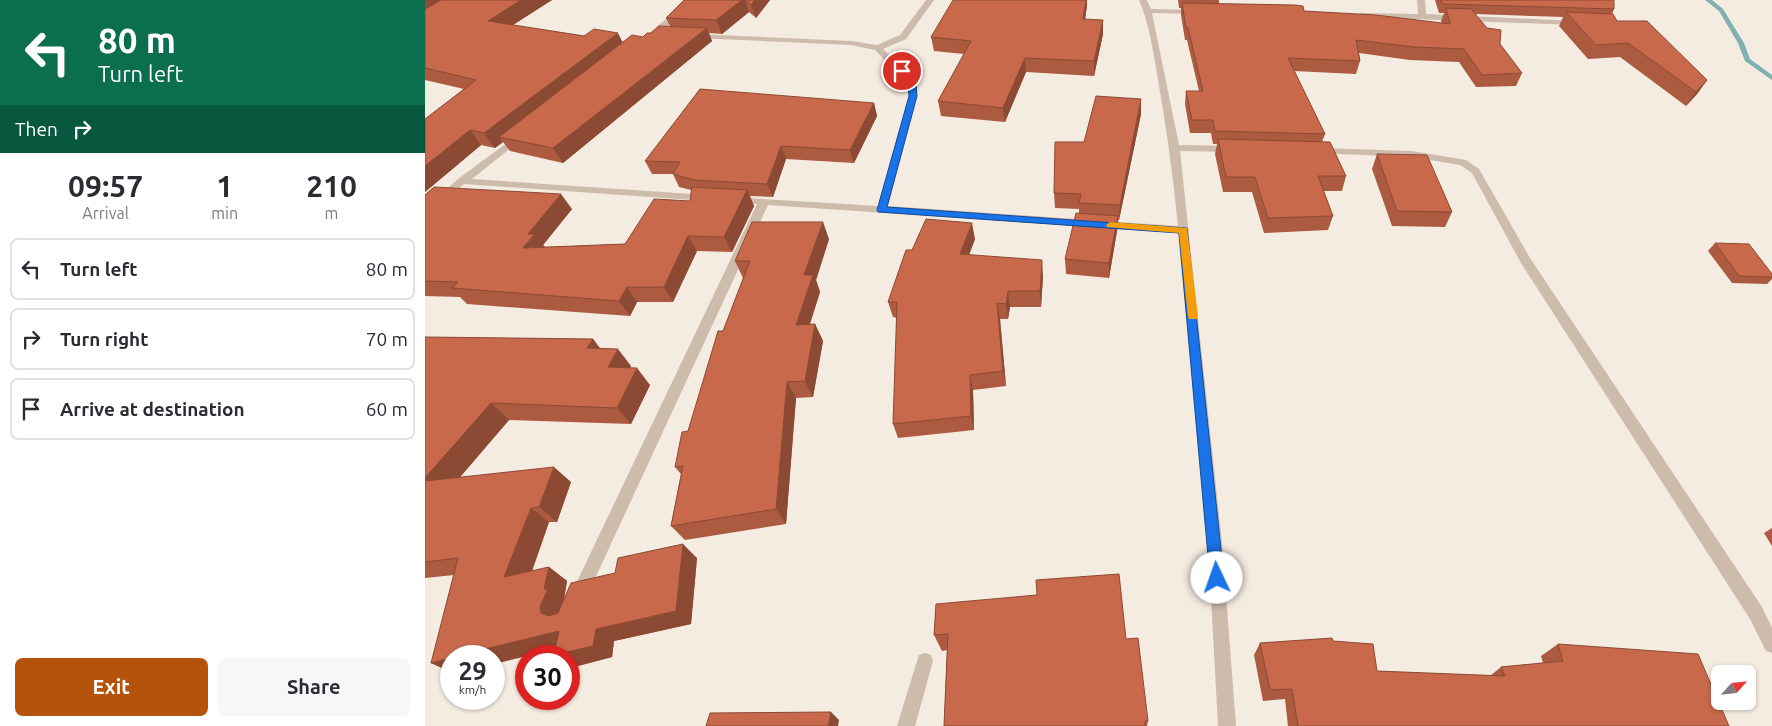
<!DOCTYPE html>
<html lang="en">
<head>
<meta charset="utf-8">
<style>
  body { margin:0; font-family:Ubuntu,sans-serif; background:#f7f7f7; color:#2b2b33; height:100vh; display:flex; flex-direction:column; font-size:19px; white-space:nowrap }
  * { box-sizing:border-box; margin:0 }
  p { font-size:16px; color:#7c7c81 }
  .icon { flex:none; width:28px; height:28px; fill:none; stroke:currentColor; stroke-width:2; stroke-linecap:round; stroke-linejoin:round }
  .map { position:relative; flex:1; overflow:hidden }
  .details { display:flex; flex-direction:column; background:#fff; width:425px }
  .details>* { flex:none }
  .guide { background:#0b6e4f; color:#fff; overflow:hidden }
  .needle { width:32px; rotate:63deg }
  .fabs { position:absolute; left:1286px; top:665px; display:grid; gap:10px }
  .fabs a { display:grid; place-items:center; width:45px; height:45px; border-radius:8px; background:#fff; box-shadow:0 1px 4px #0004; font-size:25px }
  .speed { position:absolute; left:15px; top:645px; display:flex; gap:10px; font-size:25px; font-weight:700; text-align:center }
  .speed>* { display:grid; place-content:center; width:65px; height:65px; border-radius:50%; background:#fff; box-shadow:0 1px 4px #0004; line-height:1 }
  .speed small { font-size:12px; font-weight:400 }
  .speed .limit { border:8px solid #d22; background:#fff; color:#111 }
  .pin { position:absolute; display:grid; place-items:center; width:42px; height:42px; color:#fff; margin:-21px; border:2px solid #fff; border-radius:50%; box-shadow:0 1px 5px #0007 }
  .me { position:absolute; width:55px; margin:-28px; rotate:357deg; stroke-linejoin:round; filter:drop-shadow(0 0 4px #0008) }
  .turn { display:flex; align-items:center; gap:18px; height:105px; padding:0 15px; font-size:22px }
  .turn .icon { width:65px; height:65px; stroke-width:2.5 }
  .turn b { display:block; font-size:35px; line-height:42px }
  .then { display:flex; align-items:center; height:48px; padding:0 15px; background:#0003; gap:10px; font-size:19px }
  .eta { display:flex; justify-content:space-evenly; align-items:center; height:85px; text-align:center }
  .eta b { font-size:30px; font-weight:700; line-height:35px }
  .primary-button { display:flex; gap:10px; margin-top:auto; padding:10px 15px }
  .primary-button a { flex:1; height:58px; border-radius:8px; background:#b45309; color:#fff; font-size:20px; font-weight:700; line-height:58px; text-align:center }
  .primary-button a+a { background:#f7f7f7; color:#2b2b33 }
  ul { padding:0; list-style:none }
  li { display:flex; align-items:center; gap:15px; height:62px; margin:0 10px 8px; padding:0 5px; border:2px solid #e1e1e2; border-radius:8px }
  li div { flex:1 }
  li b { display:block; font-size:19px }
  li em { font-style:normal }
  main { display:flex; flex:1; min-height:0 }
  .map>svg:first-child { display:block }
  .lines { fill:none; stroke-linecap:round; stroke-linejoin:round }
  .stream { fill:#7fb0b2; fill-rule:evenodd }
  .minor { fill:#cdbbac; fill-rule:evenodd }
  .wall { fill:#ac5a40 }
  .shaded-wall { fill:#8c4a34 }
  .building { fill:#c8694b; stroke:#8c4a34 }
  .route { fill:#1a73e8; stroke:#114b97 }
  .slow { fill:#f59e0b }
</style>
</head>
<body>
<main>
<section class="details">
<div class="guide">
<div class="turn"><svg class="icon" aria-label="left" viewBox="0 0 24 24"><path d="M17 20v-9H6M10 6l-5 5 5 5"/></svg><div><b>80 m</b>Turn left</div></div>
<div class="then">Then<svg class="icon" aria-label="right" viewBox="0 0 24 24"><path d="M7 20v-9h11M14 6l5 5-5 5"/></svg></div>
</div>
<div class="eta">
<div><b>09:57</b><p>Arrival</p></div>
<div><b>1</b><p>min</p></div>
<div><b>210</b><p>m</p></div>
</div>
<ul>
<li><svg class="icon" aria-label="left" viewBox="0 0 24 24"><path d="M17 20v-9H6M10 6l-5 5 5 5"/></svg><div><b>Turn left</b></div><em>80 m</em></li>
<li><svg class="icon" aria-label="right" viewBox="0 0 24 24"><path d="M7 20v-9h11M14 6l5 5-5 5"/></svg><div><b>Turn right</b></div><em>70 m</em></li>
<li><svg class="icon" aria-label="arrive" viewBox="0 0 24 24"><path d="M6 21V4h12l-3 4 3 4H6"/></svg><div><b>Arrive at destination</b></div><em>60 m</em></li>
</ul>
<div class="primary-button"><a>Exit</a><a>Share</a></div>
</section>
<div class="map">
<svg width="1347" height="726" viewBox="0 0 1347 726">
  <rect width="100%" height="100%" fill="#f4ebe1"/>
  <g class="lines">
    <path class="stream" d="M 1280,0 L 1287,0 L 1298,9 L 1319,43 L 1325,59 L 1347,75 L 1347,80 L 1320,61 L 1313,43 L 1294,11 Z"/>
    <path class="minor" d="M 264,0 L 273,0 L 229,38 L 223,38 L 223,34 Z
      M 501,0 L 509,0 L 481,39 L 458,49 L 490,81 L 492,96 L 463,206 L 753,226 C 748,175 741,125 732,74 C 728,50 724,23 714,0 L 722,0 L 726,9 L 773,10 L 777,12 L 773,14 L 727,13 L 754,145 L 809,146 L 814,149 L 809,152 L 755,151 L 797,543 L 811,726 L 793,726 L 783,543 L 753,233 L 343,205 L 160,600 L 154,603 L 148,600 L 146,595 L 148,590 L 332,204 L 306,201 L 306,197 L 453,206 L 484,96 L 483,84 L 450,50 L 426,45 L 269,38 L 265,36 L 269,34 L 426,41 L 452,45 L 475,35 Z
      M 992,0 L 1000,0 L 1001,14 L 1151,21 L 1155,23 L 1151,25 L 936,17 L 932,15 L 936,13 L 993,14 Z
      M 95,133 L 100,136 L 98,138 L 47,179 L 282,195 L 287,198 L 282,201 L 39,184 L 4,216 L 0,217 L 0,208 L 33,179 Z
      M 893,148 L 987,151 L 1041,160 L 1054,169 L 1105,258 L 1337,607 L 1347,628 L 1347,653 L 1341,651 L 1325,619 L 1096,263 L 1047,173 L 1035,165 L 987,157 L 890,153 L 890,149 Z
      M 500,653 L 506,655 L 508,661 L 490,726 L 472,726 L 492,661 L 494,655 Z"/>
  </g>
  <path class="wall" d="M 0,0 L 127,0 L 88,25 L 198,42 L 218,37 L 245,26 L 241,18 L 259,0 L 345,0 L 331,18 L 324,12 L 297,34 L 284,33 L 287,41 L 138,163 L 85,151 L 78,142 L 70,148 L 56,145 L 0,192 L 0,119 L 39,89 L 0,80 Z
    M 753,0 L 794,0 L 794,4 L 1017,23 L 1016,21 L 1019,13 L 1014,13 L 1010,0 L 1189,0 L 1189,9 L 1187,14 L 1192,21 L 1282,80 L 1272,94 L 1261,106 L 1195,57 L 1163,59 L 1134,26 L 1138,17 L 1050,14 L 1075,44 L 1097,73 L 1091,86 L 1051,87 L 1034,62 L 985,60 L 934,53 L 935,61 L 931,74 L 869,71 L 900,134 L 897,142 L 921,176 L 917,191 L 898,191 L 908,216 L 903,230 L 839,233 L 827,192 L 798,192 L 790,154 L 792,144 L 788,144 L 786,133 L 765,133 L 760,104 L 761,91 L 774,91 L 762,40 L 760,40 L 756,15 L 756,8 L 754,8 Z
    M 662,5 L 660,20 L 678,20 L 678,34 L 669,76 L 601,72 L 580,122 L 516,116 L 513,101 L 539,54 L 509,51 L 506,37 Z
    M 449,103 L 452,116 L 429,163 L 361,159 L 348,197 L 325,196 L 329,206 L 307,252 L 272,251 L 248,302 L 212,302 L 205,316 L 42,304 L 35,297 L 0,296 L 0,195 L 147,209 L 118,245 L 120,247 L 200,244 L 265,201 L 266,190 L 254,187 L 248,174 L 227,174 L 220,161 Z
    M 716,114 L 694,220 L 693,220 L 692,231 L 684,278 L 641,274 L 640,259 L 654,213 L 654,209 L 630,208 L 629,193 L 659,142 Z
    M 952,154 L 1027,212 L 1020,227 L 967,226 L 947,169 Z
    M 404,239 L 391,280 L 395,292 L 385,324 L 390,324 L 398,341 L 388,397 L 371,398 L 361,524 L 260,540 L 246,526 L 256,474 L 250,467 L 298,331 L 318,278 L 310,261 Z
    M 550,239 L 544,255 L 618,276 L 616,307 L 585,307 L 583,319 L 575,319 L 581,386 L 548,390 L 549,430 L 473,438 L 468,424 L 472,318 L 468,317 L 463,302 L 487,250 Z
    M 1290,243 L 1347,274 L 1347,279 L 1342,284 L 1307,283 L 1283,251 Z
    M 0,337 L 168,339 L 175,348 L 206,366 L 205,368 L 225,385 L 206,424 L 84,420 L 35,477 L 146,482 L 132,522 L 124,522 L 107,571 L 124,567 L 142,581 L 139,598 L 272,558 L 266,624 L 189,641 L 187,657 L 149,667 L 130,649 L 69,664 L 69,656 L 26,656 L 26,672 L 6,663 L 29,575 L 0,578 Z
    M 1347,528 L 1347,546 L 1339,533 Z
    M 511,604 L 701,639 L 723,721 L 722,726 L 519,726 L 522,650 L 517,651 L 509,635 Z
    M 908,641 L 952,671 L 1065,676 L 1076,667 L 1118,663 L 1116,656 L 1133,644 L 1304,726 L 863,726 L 860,699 L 838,701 L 829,655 L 835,643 Z"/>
  <path class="shaded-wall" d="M 0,0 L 33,0 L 0,21 Z
    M 96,0 L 127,0 L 72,35 L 63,21 Z
    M 317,0 L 320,0 L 324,12 L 297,34 L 291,20 Z
    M 330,0 L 345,0 L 331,18 L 326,5 Z
    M 661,0 L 662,0 L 662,5 L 658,33 L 658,19 Z
    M 678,20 L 678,34 L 669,76 L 669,61 Z
    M 282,28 L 287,41 L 138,163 L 128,148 Z
    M 193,33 L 200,47 L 74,137 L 78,142 L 70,148 L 59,133 Z
    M 600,58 L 601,72 L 580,122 L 578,108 Z
    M 1282,80 L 1272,94 L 1261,106 L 1271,92 Z
    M 716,99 L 716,114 L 694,220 L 695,205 Z
    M 449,103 L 452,116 L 429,163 L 425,150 Z
    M 45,130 L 56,145 L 0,192 L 0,166 Z
    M 356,146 L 361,159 L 348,197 L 342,184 Z
    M 322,190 L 329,206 L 307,252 L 299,237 Z
    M 136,194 L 147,209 L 118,245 L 122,249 L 98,248 L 103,234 Z
    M 693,216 L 692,231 L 684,278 L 684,263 Z
    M 398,222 L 404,239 L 391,280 L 395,292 L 379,342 L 371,325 L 379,275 Z
    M 547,223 L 550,239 L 538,270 L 535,254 Z
    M 263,236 L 272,251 L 248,302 L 239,287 Z
    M 617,260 L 618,276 L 616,307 L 615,291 Z
    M 202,287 L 212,302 L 205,316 L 194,301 Z
    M 583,291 L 585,307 L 583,319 L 581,304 Z
    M 572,303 L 575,319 L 581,386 L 578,371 Z
    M 390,324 L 398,341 L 388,397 L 380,381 Z
    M 168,339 L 181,357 L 162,348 Z
    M 193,349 L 206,366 L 197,384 L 183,367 Z
    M 212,368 L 225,385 L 206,424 L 192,408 Z
    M 545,375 L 548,390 L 549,430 L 546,416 Z
    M 362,382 L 371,398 L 361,524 L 351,509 Z
    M 66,403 L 84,420 L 18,497 L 0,484 L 0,478 Z
    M 129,467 L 146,482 L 132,522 L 114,507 Z
    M 106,508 L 124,522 L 100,591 L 79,577 Z
    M 258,544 L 272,558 L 266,624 L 189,641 L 187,657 L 149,667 L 144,664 L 144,656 L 131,656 L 129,655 L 171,629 Z
    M 124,567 L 142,581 L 139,600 L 136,626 L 116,613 L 115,607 L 119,589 Z
    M 134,631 L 153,643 L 69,664 L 69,656 L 32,656 Z
    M 26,658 L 26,672 L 6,663 Z
    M 406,712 L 414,720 L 413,726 L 403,726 Z"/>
  <path class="building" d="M 16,0 L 96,0 L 63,21 L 159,36 L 169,29 L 193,33 L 59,133 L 45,130 L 0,166 L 0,119 L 51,80 L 0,68 L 0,9 Z
    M 259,0 L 317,0 L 291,20 L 241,18 Z
    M 321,0 L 330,0 L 326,5 Z
    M 528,0 L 661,0 L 658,19 L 678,20 L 669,61 L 600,58 L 578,108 L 513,101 L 546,41 L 506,37 Z
    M 1016,0 L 1189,0 L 1189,9 L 1017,4 Z
    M 757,3 L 870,5 L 878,6 L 879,11 L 951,15 L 1025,24 L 1021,8 L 1046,9 L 1062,28 L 1076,30 L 1075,44 L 1097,73 L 1057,75 L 1039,49 L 989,47 L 931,40 L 935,61 L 863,58 L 900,134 L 790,131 L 788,120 L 767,120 L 761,91 L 778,91 L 763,28 L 761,28 Z
    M 1141,12 L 1188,14 L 1192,21 L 1222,21 L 1282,80 L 1271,92 L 1203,43 L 1171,45 Z
    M 234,26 L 282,28 L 128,148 L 74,137 L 207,35 L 218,37 L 222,33 L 226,33 Z
    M 275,89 L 449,103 L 425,150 L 356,146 L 342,184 L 269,180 L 248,174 L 255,162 L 220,161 Z
    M 671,96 L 716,99 L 695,205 L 654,203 L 656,194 L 629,193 L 630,142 L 659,142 Z
    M 793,139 L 905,142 L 921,176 L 893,176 L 908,216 L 843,218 L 830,177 L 801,177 Z
    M 952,154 L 1002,155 L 1027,212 L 972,211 Z
    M 9,187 L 136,194 L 103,234 L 110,234 L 98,248 L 200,244 L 229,199 L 265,201 L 267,187 L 322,190 L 299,237 L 263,236 L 239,287 L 202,287 L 194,301 L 27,288 L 33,282 L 0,281 L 0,195 Z
    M 651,213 L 693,216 L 684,263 L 640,259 Z
    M 501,219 L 547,223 L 535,254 L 617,260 L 615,291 L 583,291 L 581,304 L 572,303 L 578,371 L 545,375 L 546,416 L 468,424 L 472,302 L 463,302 L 481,250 L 487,250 Z
    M 327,222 L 398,222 L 379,275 L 388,275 L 371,325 L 390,324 L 380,381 L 362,382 L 351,509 L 246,526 L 258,466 L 250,467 L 257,432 L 263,431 L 293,331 L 298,331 L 325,261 L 310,261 Z
    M 1290,243 L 1324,244 L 1347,274 L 1347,277 L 1314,276 Z
    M 0,337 L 168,339 L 162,348 L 193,349 L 183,367 L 212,368 L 192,408 L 66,403 L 0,478 Z
    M 129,467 L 114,507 L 106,508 L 79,577 L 124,567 L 119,589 L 123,589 L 115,607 L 116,613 L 124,616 L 133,613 L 146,583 L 190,573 L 193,558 L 258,544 L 251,611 L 171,629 L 168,646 L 129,655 L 134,631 L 32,656 L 26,656 L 26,658 L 6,663 L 33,558 L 0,562 L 0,481 Z
    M 694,574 L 701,639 L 713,638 L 723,721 L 720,721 L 720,726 L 519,726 L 523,634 L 509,635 L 511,604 L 612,595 L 611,580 Z
    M 907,638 L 908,641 L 948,644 L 952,671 L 1080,676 L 1076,667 L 1138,661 L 1133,644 L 1273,654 L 1304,726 L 873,726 L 867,689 L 845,690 L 835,643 Z
    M 406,712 L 403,726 L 281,726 L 285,713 Z"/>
  <path class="route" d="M 474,70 L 480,70 L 491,83 L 492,96 L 462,207 L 762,228 L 799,578 L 797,583 L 792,585 L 787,583 L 785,578 L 754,233 L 453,212 L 452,210 L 484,96 L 483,84 L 473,71 Z"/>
  <path class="slow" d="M 685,222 L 762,228 L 773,316 L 772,319 L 764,319 L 763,316 L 754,233 L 682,227 L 681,225 Z"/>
</svg>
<div class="fabs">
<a><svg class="needle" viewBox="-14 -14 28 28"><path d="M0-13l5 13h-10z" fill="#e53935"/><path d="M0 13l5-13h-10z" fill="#7c7c81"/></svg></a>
</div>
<div class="speed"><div>29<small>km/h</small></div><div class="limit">30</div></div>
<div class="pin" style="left:477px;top:71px;background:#d93025"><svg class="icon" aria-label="arrive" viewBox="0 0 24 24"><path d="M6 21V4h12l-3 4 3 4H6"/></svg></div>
<svg class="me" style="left:792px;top:578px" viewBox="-20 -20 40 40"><circle r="19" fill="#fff"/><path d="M0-13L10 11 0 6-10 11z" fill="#1a73e8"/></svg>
</div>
</main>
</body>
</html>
